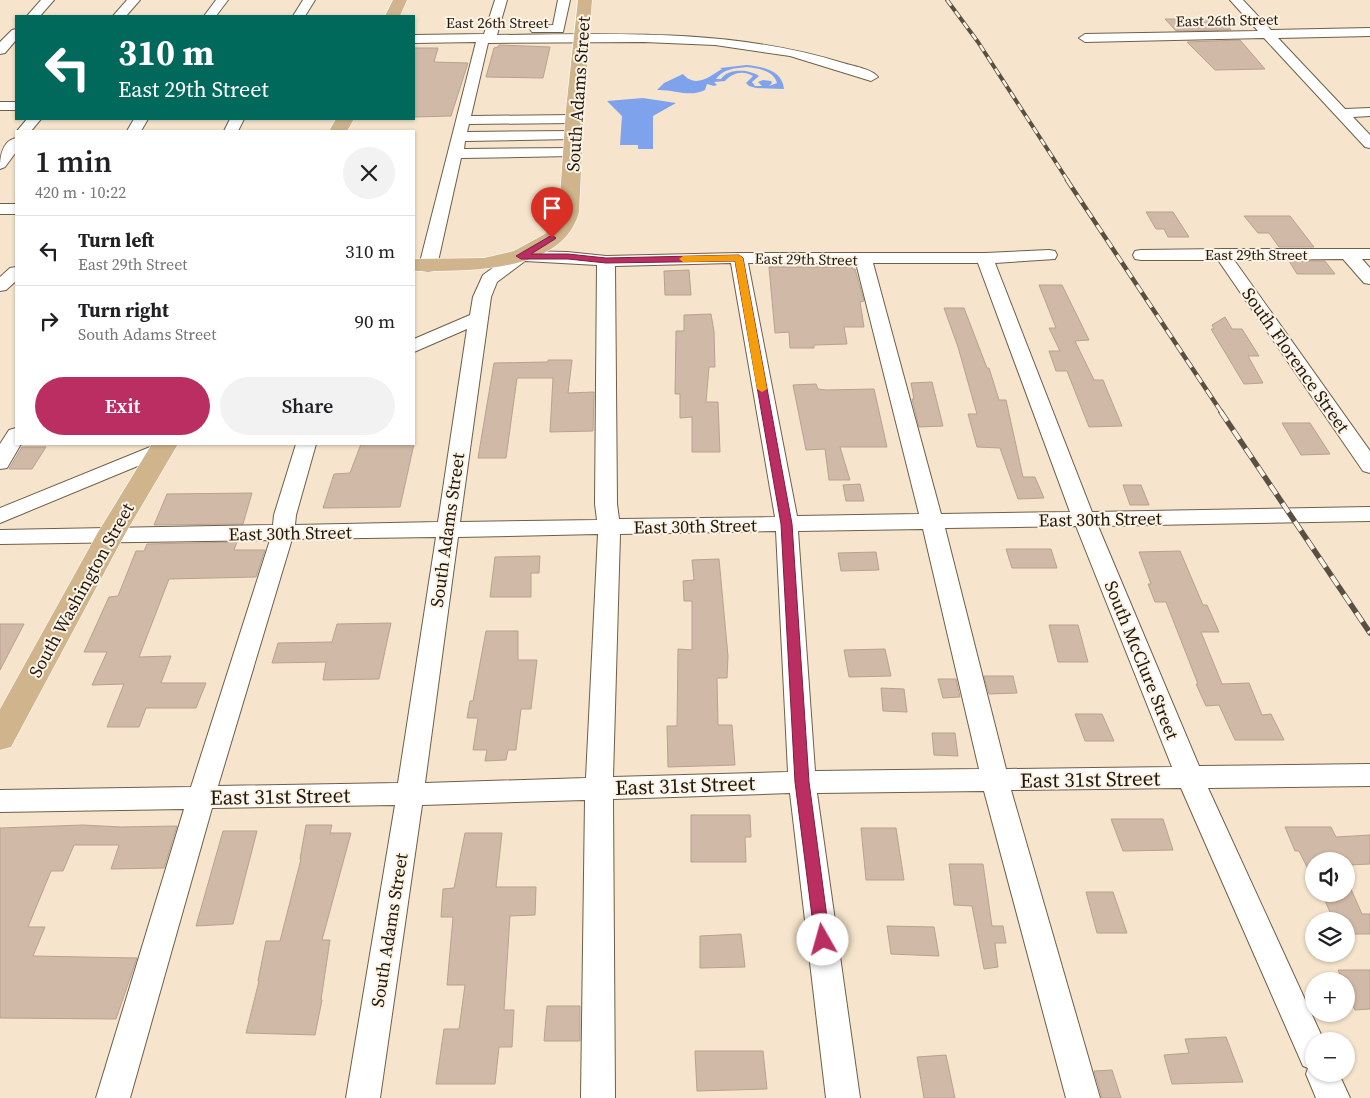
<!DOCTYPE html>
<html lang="en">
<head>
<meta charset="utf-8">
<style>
  body { margin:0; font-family:"Source Serif 4",serif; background:#f2f2f2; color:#202124; height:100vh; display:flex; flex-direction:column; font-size:19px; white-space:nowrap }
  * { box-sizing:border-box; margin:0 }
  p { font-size:16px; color:#757577 }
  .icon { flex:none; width:28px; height:28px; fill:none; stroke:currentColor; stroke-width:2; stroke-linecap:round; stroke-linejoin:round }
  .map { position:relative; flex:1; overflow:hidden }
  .details { position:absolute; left:15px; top:130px; width:400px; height:315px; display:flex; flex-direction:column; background:#fff; border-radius:0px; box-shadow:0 1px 4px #0004 }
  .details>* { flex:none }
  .banner { position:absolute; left:15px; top:15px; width:400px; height:105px; border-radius:0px; box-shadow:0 1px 4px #0004; background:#00695c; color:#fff; overflow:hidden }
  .buttons { position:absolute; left:1305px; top:852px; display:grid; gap:10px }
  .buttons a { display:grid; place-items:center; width:50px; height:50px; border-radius:50%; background:#fff; box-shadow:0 1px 4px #0004; font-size:25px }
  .pin { position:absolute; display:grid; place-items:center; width:42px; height:42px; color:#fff; margin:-51px -21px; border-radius:50% 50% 50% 0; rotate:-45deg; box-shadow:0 0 5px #0007 }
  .pin .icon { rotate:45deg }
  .me { position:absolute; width:55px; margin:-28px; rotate:353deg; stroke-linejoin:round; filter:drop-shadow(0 0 4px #0008) }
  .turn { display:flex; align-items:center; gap:18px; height:105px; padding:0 20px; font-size:22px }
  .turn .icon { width:65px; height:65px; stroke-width:2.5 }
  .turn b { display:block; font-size:35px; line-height:42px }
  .round { display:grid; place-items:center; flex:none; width:52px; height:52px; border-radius:26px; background:#f2f2f2 }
  .summary { display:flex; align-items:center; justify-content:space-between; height:85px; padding:0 20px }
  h1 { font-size:30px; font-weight:600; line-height:38px }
  .cta { display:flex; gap:10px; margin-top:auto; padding:10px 20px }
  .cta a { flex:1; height:58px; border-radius:30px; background:#bb2e61; color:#fff; font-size:20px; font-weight:600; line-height:58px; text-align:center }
  .cta a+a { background:#f2f2f2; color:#202124 }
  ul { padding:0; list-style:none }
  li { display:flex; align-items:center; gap:15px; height:70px; padding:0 20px; border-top:1px solid #e0e0e0 }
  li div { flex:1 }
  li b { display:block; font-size:19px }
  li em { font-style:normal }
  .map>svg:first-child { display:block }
  .water { fill:#7fa2ed; fill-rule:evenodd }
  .building { fill:#d1b9a7; stroke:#b9a18f }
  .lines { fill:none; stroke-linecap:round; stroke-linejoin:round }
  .minor-casing { stroke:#6d5f49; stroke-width:2 }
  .major-casing { stroke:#fff; stroke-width:1 }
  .minor { fill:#fff; fill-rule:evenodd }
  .major { fill:#cfb48c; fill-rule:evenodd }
  .rail-far2-casing { stroke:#595042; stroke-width:4 }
  .rail-far1-casing { stroke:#595042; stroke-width:4.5 }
  .rail-casing { stroke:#595042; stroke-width:5.5 }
  .rail-far2 { stroke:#fdf3e4; stroke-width:2.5; stroke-dasharray:7; stroke-linecap:butt }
  .rail-far1 { stroke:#fdf3e4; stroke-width:3; stroke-dasharray:9; stroke-linecap:butt }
  .rail { stroke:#fdf3e4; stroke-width:4; stroke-dasharray:11; stroke-linecap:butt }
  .route { fill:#bb2e61; stroke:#7a1e3f }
  .slow { fill:#f59e0b }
  .labels { text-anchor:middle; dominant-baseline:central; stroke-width:4; stroke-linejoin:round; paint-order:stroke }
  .far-street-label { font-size:15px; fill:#1e180f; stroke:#fdf3e4 }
  .street-label { font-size:18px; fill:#1e180f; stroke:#fdf3e4 }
  .near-street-label { font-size:21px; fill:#1e180f; stroke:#fdf3e4 }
</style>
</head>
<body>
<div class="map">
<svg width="1370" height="1098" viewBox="0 0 1370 1098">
  <rect width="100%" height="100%" fill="#f6e5cc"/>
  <path class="water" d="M 747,65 C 763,67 782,70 784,89 L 756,88 L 749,86 L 746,83 L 753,76 C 742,70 733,73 725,81 L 714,82 L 717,85 L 714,86 L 707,84 L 705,90 C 690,98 673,89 657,90 L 664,83 L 683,74 C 696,89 710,76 722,69 L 720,68 ZM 747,67 C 758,68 774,71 777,83 L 769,86 L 772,83 L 771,81 L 763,80 L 758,82 L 762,86 L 755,86 L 752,82 L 759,76 C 749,69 728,68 721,79 L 716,79 C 723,69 735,68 747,67 Z
    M 643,98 L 676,103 L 653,116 L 653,149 L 638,149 L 638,145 L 620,145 L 622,116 L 607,101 Z"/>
  <path class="building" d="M 1165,19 L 1223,19 L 1231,30 L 1176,31 Z
    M 1240,40 L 1265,69 L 1215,70 L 1187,42 Z
    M 499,45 L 550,47 L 543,78 L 486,77 L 494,48 L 498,47 Z
    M 414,48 L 438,48 L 434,62 L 468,63 L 451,116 L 414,117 Z
    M 1146,212 L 1173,212 L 1189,237 L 1168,237 L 1164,229 L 1156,229 Z
    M 1244,216 L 1290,216 L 1314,247 L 1279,247 L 1269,233 L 1258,233 Z
    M 1289,261 L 1325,261 L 1335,274 L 1297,274 Z
    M 769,267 L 852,267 L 852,269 L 855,269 L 864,301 L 860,302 L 864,327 L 844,327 L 847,344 L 814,345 L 814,348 L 790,348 L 789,332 L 775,333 Z
    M 689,270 L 691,295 L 665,295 L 664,271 Z
    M 1039,285 L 1062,285 L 1089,340 L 1075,341 L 1094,380 L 1103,380 L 1122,426 L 1089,427 L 1067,371 L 1056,371 L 1049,351 L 1060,351 L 1049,328 L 1056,328 Z
    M 944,308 L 964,308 L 987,368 L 989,368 L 999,400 L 1006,400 L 1023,477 L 1035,477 L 1044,498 L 1018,499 L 1000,448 L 977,447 L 968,414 L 977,414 L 958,347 Z
    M 711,314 L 714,331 L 715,367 L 709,367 L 706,402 L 718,402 L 720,452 L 692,452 L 692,417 L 680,418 L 680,394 L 675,394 L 676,331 L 684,331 L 684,315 Z
    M 1225,317 L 1232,329 L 1242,329 L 1259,356 L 1248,356 L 1263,383 L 1244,384 L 1211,329 L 1214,329 L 1212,325 Z
    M 548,360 L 572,360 L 568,393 L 594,392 L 593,431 L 550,432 L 553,378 L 517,378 L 506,458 L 478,458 L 494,363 L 548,362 Z
    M 932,382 L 943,426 L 919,427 L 912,399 L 914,399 L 911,383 Z
    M 816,384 L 818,389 L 826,390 L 874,389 L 887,447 L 840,447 L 850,480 L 829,480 L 825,449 L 806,450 L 793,385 Z
    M 1282,423 L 1310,423 L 1330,454 L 1301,455 Z
    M 361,444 L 414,444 L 400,507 L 323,508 L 334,474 L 350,473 Z
    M 22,447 L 46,447 L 32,469 L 9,469 Z
    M 860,484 L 864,501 L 846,501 L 843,485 Z
    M 1123,485 L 1141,485 L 1149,505 L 1130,505 Z
    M 252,493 L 243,524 L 154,525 L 167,494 Z
    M 237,542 L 234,550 L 265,550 L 256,577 L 169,579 L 139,657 L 171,656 L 161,683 L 206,683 L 196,708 L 146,708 L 139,727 L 107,727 L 124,684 L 92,685 L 107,652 L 84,652 L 109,597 L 118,596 L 136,551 L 144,551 L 147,544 Z
    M 1006,549 L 1051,549 L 1057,568 L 1012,568 Z
    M 1180,551 L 1203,605 L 1207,605 L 1219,632 L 1201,632 L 1222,684 L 1249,683 L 1262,715 L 1271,714 L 1284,740 L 1235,740 L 1219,705 L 1206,706 L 1196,684 L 1198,684 L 1166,602 L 1155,602 L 1148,584 L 1151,584 L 1139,552 Z
    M 876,552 L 879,570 L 841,571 L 838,553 Z
    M 540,556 L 539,573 L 531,573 L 531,597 L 490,597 L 495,557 Z
    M 719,559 L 728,656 L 727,678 L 717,678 L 718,725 L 732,725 L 735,765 L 668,767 L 667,726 L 677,726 L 678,649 L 692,650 L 692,601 L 684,601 L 683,581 L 694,580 L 692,560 Z
    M 391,623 L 379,679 L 323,680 L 326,662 L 272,663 L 278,643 L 332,642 L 337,624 Z
    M 0,624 L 24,624 L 0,670 Z
    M 1049,625 L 1078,625 L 1088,662 L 1058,662 Z
    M 486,631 L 518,631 L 518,660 L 537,660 L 531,709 L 521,709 L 516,750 L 508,750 L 506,760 L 485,761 L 487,750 L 473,750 L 478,718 L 467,718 L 470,701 L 473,701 Z
    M 885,649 L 891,676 L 849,677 L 844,650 Z
    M 984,676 L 1013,676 L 1017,693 L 989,694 Z
    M 938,679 L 956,679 L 960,697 L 943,698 Z
    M 881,688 L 904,689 L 907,712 L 883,711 Z
    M 1075,714 L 1102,714 L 1114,741 L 1085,741 Z
    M 932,733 L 955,733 L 958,756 L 934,755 Z
    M 691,815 L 750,815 L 751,837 L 745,837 L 746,862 L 691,862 Z
    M 1111,819 L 1163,819 L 1173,850 L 1123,851 Z
    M 83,825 L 121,827 L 177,826 L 164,868 L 111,869 L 119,845 L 74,845 L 63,871 L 51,871 L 28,927 L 45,927 L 33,956 L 137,958 L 116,1019 L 0,1018 L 0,828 Z
    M 306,825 L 332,825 L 330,833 L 351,833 L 322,940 L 330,940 L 321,1000 L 322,1000 L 315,1035 L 246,1033 L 259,981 L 258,981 L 266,941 L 280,941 L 301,859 L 300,859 Z
    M 1285,827 L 1331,827 L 1336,837 L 1370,835 L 1370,864 L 1348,865 L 1353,875 L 1346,876 L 1346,861 L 1314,861 L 1314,877 L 1312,877 L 1299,851 L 1295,851 Z
    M 861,828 L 896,828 L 904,880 L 866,880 Z
    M 223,831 L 257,831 L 233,924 L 196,926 Z
    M 465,833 L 502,833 L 496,887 L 536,887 L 535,915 L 510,916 L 504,1010 L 514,1010 L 512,1047 L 499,1047 L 495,1084 L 436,1084 L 444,1029 L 459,1029 L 465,985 L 447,985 L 453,917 L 441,917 L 443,889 L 454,888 Z
    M 949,864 L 983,864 L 992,926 L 1003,926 L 1006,943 L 995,943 L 998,967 L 984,969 L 972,906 L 954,905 Z
    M 1346,878 L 1362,914 L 1370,914 L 1370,934 L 1346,934 L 1346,921 L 1334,921 L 1322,894 L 1346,894 Z
    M 1086,892 L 1113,892 L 1127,933 L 1097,933 Z
    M 887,926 L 934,927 L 939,956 L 891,954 Z
    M 741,934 L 745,967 L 700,968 L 700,936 Z
    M 1338,970 L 1370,970 L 1370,1009 L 1355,1010 L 1346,990 L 1346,981 L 1343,981 Z
    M 547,1006 L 580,1006 L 580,1041 L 544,1041 Z
    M 1226,1037 L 1243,1082 L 1172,1084 L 1164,1055 L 1189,1053 L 1185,1039 Z
    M 695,1051 L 763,1051 L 767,1089 L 697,1091 Z
    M 946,1055 L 955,1098 L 924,1098 L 917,1057 Z
    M 1112,1070 L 1121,1098 L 1102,1098 L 1094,1071 Z"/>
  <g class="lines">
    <g class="minor-casing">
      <path id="minor" d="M 41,0 L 54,0 L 40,16 L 27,16 Z
        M 127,0 L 140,0 L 126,16 L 113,16 Z
        M 216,0 L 228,0 L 216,16 L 204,16 Z
        M 303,0 L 315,0 L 305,16 L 293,16 Z
        M 495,0 L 507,0 L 497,35 C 613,34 731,28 843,63 C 853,66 872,69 878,77 L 871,81 L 790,56 L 715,45 L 644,42 L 488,43 L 471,116 L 574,115 L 579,116 L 581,119 L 579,122 L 574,123 L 469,124 L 467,132 L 573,131 L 578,132 L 580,135 L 578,138 L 573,139 L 465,141 L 464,149 L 573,148 L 578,149 L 580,152 L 578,155 L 573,156 L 461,158 L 437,266 L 434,270 L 428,271 L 422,270 L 419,266 L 476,42 L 414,43 L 414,35 L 484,34 Z
        M 558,0 L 570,0 L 563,32 L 532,32 L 530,29 L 532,26 L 553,25 Z
        M 1230,0 L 1243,0 L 1271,30 L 1370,28 L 1370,36 L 1278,38 L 1345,109 L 1370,108 L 1370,116 L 1353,117 L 1370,135 L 1370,148 L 1365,147 L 1264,38 L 1085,42 L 1079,38 L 1085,34 L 1258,31 Z
        M 16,29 L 16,40 L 5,53 L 0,54 L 0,42 L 12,30 Z
        M 0,102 L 16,102 L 16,110 L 0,110 Z
        M 27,119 L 41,119 L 31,131 L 17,131 Z
        M 134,119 L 148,119 L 141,131 L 127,131 Z
        M 230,119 L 244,119 L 238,131 L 224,131 Z
        M 16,138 L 16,152 L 5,167 L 0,169 C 0,156 2,141 16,138 Z
        M 0,204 L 16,204 L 16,214 L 0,214 Z
        M 1222,249 L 1370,249 L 1370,259 L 1362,259 L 1370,268 L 1370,284 L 1364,283 L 1343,259 L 1234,260 L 1370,451 L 1370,473 L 1363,471 L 1218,260 L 1141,260 L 1135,259 L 1133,255 L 1135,251 L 1141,250 Z
        M 1049,250 L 1055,251 L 1057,255 L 1055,259 L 995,263 L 1092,512 L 1370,507 L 1370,521 L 1098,526 L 1199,766 L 1370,764 L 1370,786 L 1208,788 L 1324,1041 L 1314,1041 L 1314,1074 L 1339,1074 L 1350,1098 L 1316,1098 L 1306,1074 L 1308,1068 L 1303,1066 L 1181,788 L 1011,790 L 1100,1098 L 1066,1098 L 984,791 L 817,793 L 860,1098 L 826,1098 L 790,793 L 613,799 L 615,1098 L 581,1098 L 585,800 L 422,805 L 380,1098 L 346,1098 L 395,805 L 212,808 L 130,1098 L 96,1098 L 184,809 L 0,812 L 0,790 L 191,787 L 270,540 L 0,544 L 0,530 L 273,525 L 274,515 L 296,444 L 316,444 L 296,515 L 295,525 L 438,522 L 467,329 L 414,352 L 414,339 L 470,315 L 473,297 L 483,275 L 515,252 L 521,251 L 567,252 L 606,256 L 739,253 L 985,253 ZM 525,261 L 597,265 L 595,504 L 597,520 L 460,522 L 491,297 L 497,282 ZM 731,263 L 775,517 L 619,519 L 617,504 L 615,266 ZM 748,263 L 856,263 L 919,514 L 797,516 ZM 873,263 L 978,263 L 1070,512 L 941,514 ZM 1076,526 L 1172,767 L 1006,769 L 945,528 ZM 923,529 L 979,769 L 815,771 L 798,531 ZM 776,531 L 788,772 L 613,777 L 620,534 ZM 598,534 L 586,778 L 425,783 L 458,537 ZM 436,537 L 398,783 L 218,786 L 292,539 Z
        M 16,267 L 16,281 L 6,290 L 0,291 L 0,277 L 10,268 Z
        M 16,428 L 16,444 L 21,444 L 7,468 L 0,469 L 0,444 L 9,430 Z
        M 166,444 L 172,449 L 169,453 L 0,523 L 0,508 L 155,445 Z"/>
    </g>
    <g class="major-casing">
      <path id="major" d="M 393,0 L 407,0 L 400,16 L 385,16 Z
        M 578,0 L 592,0 L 584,109 L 579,212 C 563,274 464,271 414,271 L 414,259 L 484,258 L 514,251 L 545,234 L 557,221 L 559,212 L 566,109 Z
        M 336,119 L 354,119 L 347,131 L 329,131 Z
        M 152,444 L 178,444 L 125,534 L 11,747 L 0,750 L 0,709 L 97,534 Z"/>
    </g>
    <use href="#minor" class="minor"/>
    <use href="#major" class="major"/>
    <g class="rail-far2-casing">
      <path id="rail-far2" d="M 947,0 L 978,42 L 1068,181"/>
    </g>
    <g class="rail-far1-casing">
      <path id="rail-far1" d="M 1067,180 L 1222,413"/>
    </g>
    <g class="rail-casing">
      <path id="rail" d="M 1221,412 L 1370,633"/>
    </g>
    <use href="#rail-far2" class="rail-far2"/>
    <use href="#rail-far1" class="rail-far1"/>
    <use href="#rail" class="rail"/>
  </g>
  <path class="route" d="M 552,235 L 556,238 L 555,239 L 531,254 L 568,254 L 606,258 L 739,255 L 743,258 L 792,524 L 809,782 L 830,940 L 828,945 L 823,947 L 817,945 L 815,940 L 795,782 L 781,524 L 735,261 L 606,263 L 568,259 L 521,259 L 516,256 Z"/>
  <path class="slow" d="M 739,255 L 743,258 L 767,389 L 762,392 L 757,389 L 735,261 L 683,262 L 679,259 L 683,256 Z"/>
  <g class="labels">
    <g class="far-street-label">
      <text transform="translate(1227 20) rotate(-1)">East 26th Street</text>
      <text x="497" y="22">East 26th Street</text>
      <text x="1256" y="254">East 29th Street</text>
      <text transform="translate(806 259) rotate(1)">East 29th Street</text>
    </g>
    <g class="street-label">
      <text transform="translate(578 94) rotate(-86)">South Adams Street</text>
      <text transform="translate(1296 360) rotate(55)">South Florence Street</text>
      <text transform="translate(1100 519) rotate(-1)">East 30th Street</text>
      <text transform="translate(695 526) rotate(-1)">East 30th Street</text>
      <text transform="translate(447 530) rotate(-82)">South Adams Street</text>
      <text transform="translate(290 533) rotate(-1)">East 30th Street</text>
      <text transform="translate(81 590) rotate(-61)">South Washington Street</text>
      <text transform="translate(1142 660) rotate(68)">South McClure Street</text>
      <text transform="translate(389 930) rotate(-81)">South Adams Street</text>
    </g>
    <g class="near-street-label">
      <text transform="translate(1090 779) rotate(-1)">East 31st Street</text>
      <text transform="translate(685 785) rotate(-2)">East 31st Street</text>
      <text transform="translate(280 796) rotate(-1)">East 31st Street</text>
    </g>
  </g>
</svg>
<div class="buttons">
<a><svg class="icon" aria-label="sound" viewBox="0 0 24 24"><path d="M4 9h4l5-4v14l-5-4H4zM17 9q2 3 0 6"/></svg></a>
<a><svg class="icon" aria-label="layers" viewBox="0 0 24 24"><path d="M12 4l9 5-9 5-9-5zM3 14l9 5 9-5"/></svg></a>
<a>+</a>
<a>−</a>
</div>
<div class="pin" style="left:552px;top:238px;background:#d93025"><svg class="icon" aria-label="arrive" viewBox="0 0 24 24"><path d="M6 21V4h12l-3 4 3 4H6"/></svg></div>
<svg class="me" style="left:823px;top:940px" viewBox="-20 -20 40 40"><circle r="19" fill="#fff"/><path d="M0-13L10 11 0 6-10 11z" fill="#bb2e61"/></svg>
<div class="banner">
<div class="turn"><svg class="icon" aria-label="left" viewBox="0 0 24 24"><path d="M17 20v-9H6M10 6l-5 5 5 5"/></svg><div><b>310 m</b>East 29th Street</div></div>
</div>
<section class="details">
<div class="summary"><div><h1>1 min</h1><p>420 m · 10:22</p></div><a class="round"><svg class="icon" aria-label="close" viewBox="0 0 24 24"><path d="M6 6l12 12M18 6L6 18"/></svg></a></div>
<ul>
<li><svg class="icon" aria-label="left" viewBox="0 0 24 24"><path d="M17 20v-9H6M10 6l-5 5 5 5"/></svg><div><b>Turn left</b><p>East 29th Street</p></div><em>310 m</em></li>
<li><svg class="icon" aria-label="right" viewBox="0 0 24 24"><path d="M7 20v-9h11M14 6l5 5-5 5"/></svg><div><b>Turn right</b><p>South Adams Street</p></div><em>90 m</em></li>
</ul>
<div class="cta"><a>Exit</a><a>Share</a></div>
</section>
</div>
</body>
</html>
